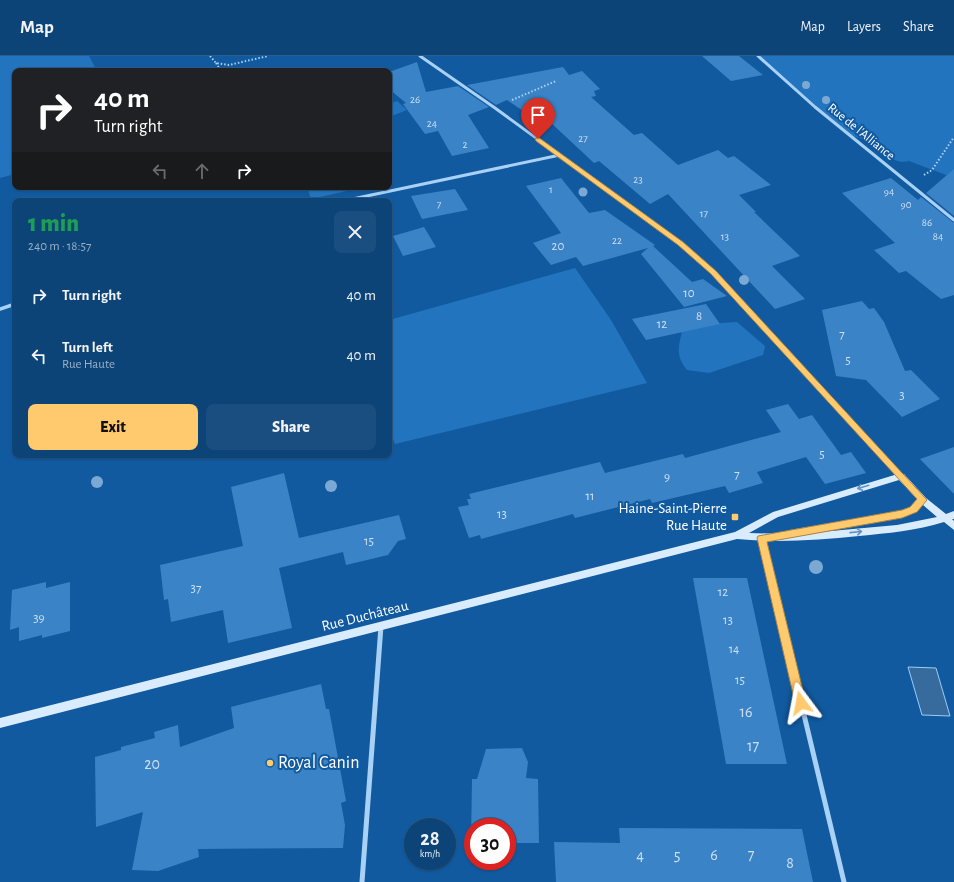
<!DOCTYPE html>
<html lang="en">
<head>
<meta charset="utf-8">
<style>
  body { margin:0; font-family:"Alegreya Sans",sans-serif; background:#1b4e80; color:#f1f3f6; height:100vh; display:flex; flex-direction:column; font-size:15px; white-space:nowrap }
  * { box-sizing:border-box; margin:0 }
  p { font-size:13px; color:#9ab0c6 }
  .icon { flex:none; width:22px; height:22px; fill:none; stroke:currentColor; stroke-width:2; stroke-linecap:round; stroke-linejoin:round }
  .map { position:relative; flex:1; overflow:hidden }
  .details { position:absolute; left:12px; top:142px; width:380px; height:260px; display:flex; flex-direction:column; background:#0d4478; border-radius:8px; box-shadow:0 1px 3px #0004,0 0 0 1px #2d5c8a }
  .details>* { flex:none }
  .top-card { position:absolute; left:12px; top:12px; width:380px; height:122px; border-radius:8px; box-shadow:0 1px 3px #0004,0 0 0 1px #2d5c8a; background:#202124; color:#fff; overflow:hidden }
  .speed { position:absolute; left:404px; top:762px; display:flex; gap:8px; font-size:20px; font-weight:700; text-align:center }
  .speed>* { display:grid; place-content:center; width:52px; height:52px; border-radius:50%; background:#0d4478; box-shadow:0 1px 3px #0004,0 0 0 1px #2d5c8a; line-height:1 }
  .speed small { font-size:10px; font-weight:400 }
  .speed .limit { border:6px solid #d22; background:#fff; color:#111 }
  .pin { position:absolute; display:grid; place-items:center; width:34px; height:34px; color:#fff; margin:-41px -17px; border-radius:50% 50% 50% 0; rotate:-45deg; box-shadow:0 0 4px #0007 }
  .pin .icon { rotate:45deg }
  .me { position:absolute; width:44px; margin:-22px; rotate:347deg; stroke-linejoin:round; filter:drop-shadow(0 0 3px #0008) }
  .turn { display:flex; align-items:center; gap:14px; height:84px; padding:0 16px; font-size:18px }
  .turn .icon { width:52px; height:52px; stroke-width:2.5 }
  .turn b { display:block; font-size:28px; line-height:34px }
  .lanes { display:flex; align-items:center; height:38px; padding:0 16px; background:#0003; justify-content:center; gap:20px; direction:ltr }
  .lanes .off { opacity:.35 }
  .round { display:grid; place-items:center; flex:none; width:42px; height:42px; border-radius:8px; background:#1b4e80 }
  .headline { display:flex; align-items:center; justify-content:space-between; height:68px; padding:0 16px }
  h1 { font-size:24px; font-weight:800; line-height:30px; color:#1e9e55 }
  .action { display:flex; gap:8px; margin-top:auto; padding:8px 16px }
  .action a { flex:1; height:46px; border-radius:8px; background:#ffca6d; color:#111; font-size:16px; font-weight:800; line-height:46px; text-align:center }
  .action a+a { background:#1b4e80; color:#f1f3f6 }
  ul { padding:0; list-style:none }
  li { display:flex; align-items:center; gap:12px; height:60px; padding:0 16px }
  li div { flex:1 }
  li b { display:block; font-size:15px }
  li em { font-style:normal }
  header { display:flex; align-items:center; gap:24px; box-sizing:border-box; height:56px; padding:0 20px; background:#0d4478; border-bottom:1px solid #2d5c8a }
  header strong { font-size:19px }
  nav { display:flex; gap:22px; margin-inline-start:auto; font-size:14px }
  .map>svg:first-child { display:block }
  .green { fill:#2374be }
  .water { fill:#376a9d; stroke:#9bcdf8 }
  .building { fill:#3a83c7 }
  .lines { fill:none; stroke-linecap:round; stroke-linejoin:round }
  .path { stroke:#a9d1f5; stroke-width:2; stroke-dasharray:1.5 2; stroke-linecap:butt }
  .street-far2 { stroke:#a9d1f5; stroke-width:3 }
  .street-far1 { stroke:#a9d1f5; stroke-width:3.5 }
  .street { stroke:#a9d1f5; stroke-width:5 }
  .secondary { fill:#d9ecfe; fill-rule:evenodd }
  .tree { fill:#7ba9d4 }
  .oneway { stroke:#6194c6 }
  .route { fill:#ffca6d; stroke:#a68347 }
  .poi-dot { fill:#ffca6d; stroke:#115aa0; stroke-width:1.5 }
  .labels { text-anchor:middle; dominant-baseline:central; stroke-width:4; stroke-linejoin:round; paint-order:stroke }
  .far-number-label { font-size:11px; fill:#cee0f1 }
  .far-street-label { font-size:13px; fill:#fff; stroke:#115aa0 }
  .number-label { font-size:13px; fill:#cee0f1 }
  .poi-label { font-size:15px; fill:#fff; stroke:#115aa0; text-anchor:end }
  .street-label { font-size:15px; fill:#fff; stroke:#115aa0 }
  .near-number-label { font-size:16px; fill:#cee0f1 }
  .near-poi-label { font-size:18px; fill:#fff; stroke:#115aa0; text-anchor:start }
</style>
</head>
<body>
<header>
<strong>Map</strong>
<nav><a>Map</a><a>Layers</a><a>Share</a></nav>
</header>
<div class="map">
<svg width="954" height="826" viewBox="0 0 954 826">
  <rect width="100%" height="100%" fill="#115aa0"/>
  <path class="green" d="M 0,0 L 89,0 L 97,15 L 15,15 L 15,118 L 0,122 Z
    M 758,0 L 954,0 L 954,122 L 909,105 C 893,110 879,91 865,84 C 861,82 856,81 850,80 Z
    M 397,45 L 407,54 L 389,61 L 389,48 Z
    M 307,131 L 360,131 L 360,132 L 311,143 Z
    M 575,212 L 611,264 L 647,327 L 395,388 L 389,375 L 389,264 Z
    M 737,266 L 765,290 L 763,299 L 709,317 L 687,314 C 676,301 678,291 682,276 L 721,267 Z"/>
  <path class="water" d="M 908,611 L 936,612 L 950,660 L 922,659 Z"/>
  <path class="building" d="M 702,0 L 739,0 L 763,19 L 731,25 Z
    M 417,6 L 426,36 L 458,30 L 489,51 L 468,59 L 489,92 L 452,100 L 438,75 L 425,78 L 403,48 L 406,47 L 389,33 L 389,16 Z
    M 563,11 L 569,19 L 582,15 L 600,33 L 594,35 L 596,40 L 591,41 L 634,79 L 642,77 L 678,109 L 718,94 L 728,102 L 734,100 L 771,129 L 739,139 L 756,156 L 754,156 L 800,200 L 772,210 L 805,243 L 775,253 L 668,138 L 650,148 L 599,105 L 594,107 L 550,66 L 544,69 L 507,44 L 496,49 L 467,29 Z
    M 954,113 L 954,160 L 926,137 Z
    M 561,122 L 589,157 L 605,154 L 655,189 L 653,190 L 692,226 L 703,223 L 727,240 L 684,251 L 641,198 L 648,192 L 583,210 L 576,201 L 551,209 L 533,187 L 561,177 L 526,130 Z
    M 891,122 L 918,144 L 921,141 L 954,167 L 954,239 L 941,243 L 906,215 L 899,217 L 874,194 L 895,187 L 842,137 Z
    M 455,133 L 468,154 L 422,163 L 411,140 Z
    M 424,171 L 436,191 L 403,200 L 393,180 Z
    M 862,245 L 869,253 L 874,252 L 884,266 L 905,315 L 911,314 L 940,343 L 902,361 L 866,324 L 836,320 L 822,254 Z
    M 706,248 L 720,268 L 646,284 L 632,263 Z
    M 788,348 L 799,363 L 812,359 L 841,399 L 851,396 L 866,417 L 825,428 L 806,401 L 757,416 L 763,427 L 729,437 L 725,430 L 652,447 L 650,443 L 575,462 L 573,458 L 481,483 L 480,479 L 469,482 L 458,451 L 469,449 L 467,443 L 471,443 L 469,438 L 600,406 L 605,417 L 683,398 L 685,402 L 781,376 L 766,354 Z
    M 954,391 L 954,438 L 920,403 Z
    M 284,417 L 299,482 L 399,459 L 406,483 L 398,485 L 388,499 L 346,509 L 343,496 L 279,512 L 292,572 L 228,587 L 223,554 L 171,566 L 168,543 L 164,544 L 160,509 L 243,490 L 231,431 Z
    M 693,522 L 747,522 L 787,708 L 726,708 Z
    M 46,526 L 46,532 L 70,526 L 70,575 L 42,582 L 42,579 L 19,585 L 19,571 L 10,574 L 12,534 Z
    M 321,628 L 326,653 L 329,653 L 346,745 L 341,747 L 345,769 L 343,792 L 198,793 L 199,801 L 158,815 L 132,814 L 143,756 L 96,771 L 95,701 L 121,694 L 121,691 L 155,682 L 154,676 L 178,669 L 180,691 L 234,672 L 231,651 Z
    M 522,692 L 528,706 L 526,722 L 538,723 L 539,787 L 507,787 L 507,771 L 473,771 L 473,787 L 471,787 L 472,723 L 477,723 L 486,693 Z
    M 619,772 L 802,773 L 813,826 L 556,826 L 554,786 L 620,787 Z"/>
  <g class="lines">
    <path class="path" d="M 210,0 L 216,7 L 229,9 L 268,0
      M 216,7 L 221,15
      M 512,44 L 556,25
      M 924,119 L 932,114 L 954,81"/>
    <path class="street-far2" d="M 420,0 L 495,52 L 680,187 L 706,210
      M 758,0 L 815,51 L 954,164
      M 343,145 L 560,99"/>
    <path class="street-far1" d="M 705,209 L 901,420
      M 0,253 L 15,248"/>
    <path class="street" d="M 762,483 L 844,826
      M 362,826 L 381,570"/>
    <path class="secondary" d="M 901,417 L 904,418 L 926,442 L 946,458 L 954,455 L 954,463 L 952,463 L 954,465 L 954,474 L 944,466 C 916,475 888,477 859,480 C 818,484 778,487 737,483 L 0,672 L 0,662 L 735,476 L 773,456 ZM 899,424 L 918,444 L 910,451 L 901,455 L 790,474 L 787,475 L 786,478 L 749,477 L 778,461 ZM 923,449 L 937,461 L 897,469 L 820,476 L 902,461 L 916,455 Z"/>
  </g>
  <g class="tree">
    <circle cx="806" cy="29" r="4"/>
    <circle cx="826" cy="44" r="4"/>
    <circle cx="583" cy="136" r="4.5"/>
    <circle cx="744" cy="224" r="5"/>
    <circle cx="97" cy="426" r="6"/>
    <circle cx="331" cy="430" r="6"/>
    <circle cx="816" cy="511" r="7"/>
  </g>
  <defs><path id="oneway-shaft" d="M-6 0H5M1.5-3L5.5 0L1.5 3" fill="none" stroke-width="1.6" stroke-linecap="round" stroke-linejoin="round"/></defs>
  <g class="oneway">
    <use href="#oneway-shaft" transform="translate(863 431) rotate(163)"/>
    <use href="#oneway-shaft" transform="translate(856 476) rotate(-6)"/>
  </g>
  <path class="route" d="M 538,81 L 683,186 L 716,215 L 927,444 L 917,456 L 902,462 L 767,486 L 806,647 L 805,651 L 801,652 L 797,651 L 795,647 L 757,482 L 758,480 L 902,454 L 910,451 L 917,443 L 711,218 L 678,189 L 536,85 L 535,83 Z"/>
  <g class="poi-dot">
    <rect x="731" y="457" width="8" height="8" rx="2"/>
    <circle cx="270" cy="707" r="4"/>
  </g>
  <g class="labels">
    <g class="far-number-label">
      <text x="415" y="43">26</text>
      <text x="432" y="67">24</text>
      <text x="583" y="82">27</text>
      <text x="465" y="88">2</text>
      <text x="638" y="123">23</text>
      <text x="551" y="133">1</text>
      <text x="889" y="135">94</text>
      <text x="439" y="148">7</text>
      <text x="906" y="148">90</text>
      <text x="704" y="157">17</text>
      <text x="927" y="166">86</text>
      <text x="725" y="180">13</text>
      <text x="938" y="180">84</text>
      <text x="617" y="184">22</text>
    </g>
    <g class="far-street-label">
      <text transform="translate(861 76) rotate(39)">Rue de l'Alliance</text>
    </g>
    <g class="number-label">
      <text x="558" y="190">20</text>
      <text x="689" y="237">10</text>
      <text x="699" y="260">8</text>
      <text x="662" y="268">12</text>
      <text x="842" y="278">7</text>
      <text x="848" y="304">5</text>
      <text x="902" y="339">3</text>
      <text x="822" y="398">5</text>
      <text x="737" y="418">7</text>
      <text x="667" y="421">9</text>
      <text x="590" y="440">11</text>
      <text x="502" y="458">13</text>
      <text x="369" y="485">15</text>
      <text x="196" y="532">37</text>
      <text x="723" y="536">12</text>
      <text x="39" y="562">39</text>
      <text x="728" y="564">13</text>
      <text x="734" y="593">14</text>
      <text x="740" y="624">15</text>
    </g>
    <g class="poi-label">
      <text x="727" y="452">Haine-Saint-Pierre<tspan x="727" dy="17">Rue Haute</tspan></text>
    </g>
    <g class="street-label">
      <text transform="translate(365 560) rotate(-14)">Rue Duchâteau</text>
    </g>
    <g class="near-number-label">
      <text x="746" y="656">16</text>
      <text x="753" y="690">17</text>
      <text x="152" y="708">20</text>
      <text x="640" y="799">4</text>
      <text x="677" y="799">5</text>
      <text x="714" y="799">6</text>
      <text x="751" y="799">7</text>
      <text x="790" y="807">8</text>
    </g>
    <g class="near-poi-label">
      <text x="278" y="707">Royal Canin</text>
    </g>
  </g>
</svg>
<div class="speed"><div>28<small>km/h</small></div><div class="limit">30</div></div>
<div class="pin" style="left:538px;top:83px;background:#d93025"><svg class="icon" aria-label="arrive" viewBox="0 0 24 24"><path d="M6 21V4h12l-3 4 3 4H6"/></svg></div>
<svg class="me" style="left:801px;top:647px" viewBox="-20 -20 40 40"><path d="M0-17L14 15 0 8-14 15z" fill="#ffca6d" stroke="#fff" stroke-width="4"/></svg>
<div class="top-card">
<div class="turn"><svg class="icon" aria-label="right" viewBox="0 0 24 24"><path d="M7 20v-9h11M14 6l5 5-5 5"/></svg><div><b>40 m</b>Turn right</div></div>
<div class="lanes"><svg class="icon off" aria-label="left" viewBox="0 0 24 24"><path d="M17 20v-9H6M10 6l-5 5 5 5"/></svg><svg class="icon off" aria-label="ahead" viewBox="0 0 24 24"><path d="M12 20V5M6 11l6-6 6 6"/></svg><svg class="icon" aria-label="right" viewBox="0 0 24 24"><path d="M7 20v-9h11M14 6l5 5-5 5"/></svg></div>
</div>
<section class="details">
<div class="headline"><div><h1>1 min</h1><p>240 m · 18:57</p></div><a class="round"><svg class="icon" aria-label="close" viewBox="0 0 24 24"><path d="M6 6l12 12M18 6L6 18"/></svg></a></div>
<ul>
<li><svg class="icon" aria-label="right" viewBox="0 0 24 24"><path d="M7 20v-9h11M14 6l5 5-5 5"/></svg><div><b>Turn right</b></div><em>40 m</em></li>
<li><svg class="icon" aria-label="left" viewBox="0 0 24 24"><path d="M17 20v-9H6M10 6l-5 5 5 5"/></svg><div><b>Turn left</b><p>Rue Haute</p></div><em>40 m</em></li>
</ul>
<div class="action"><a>Exit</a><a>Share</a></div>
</section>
</div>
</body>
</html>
